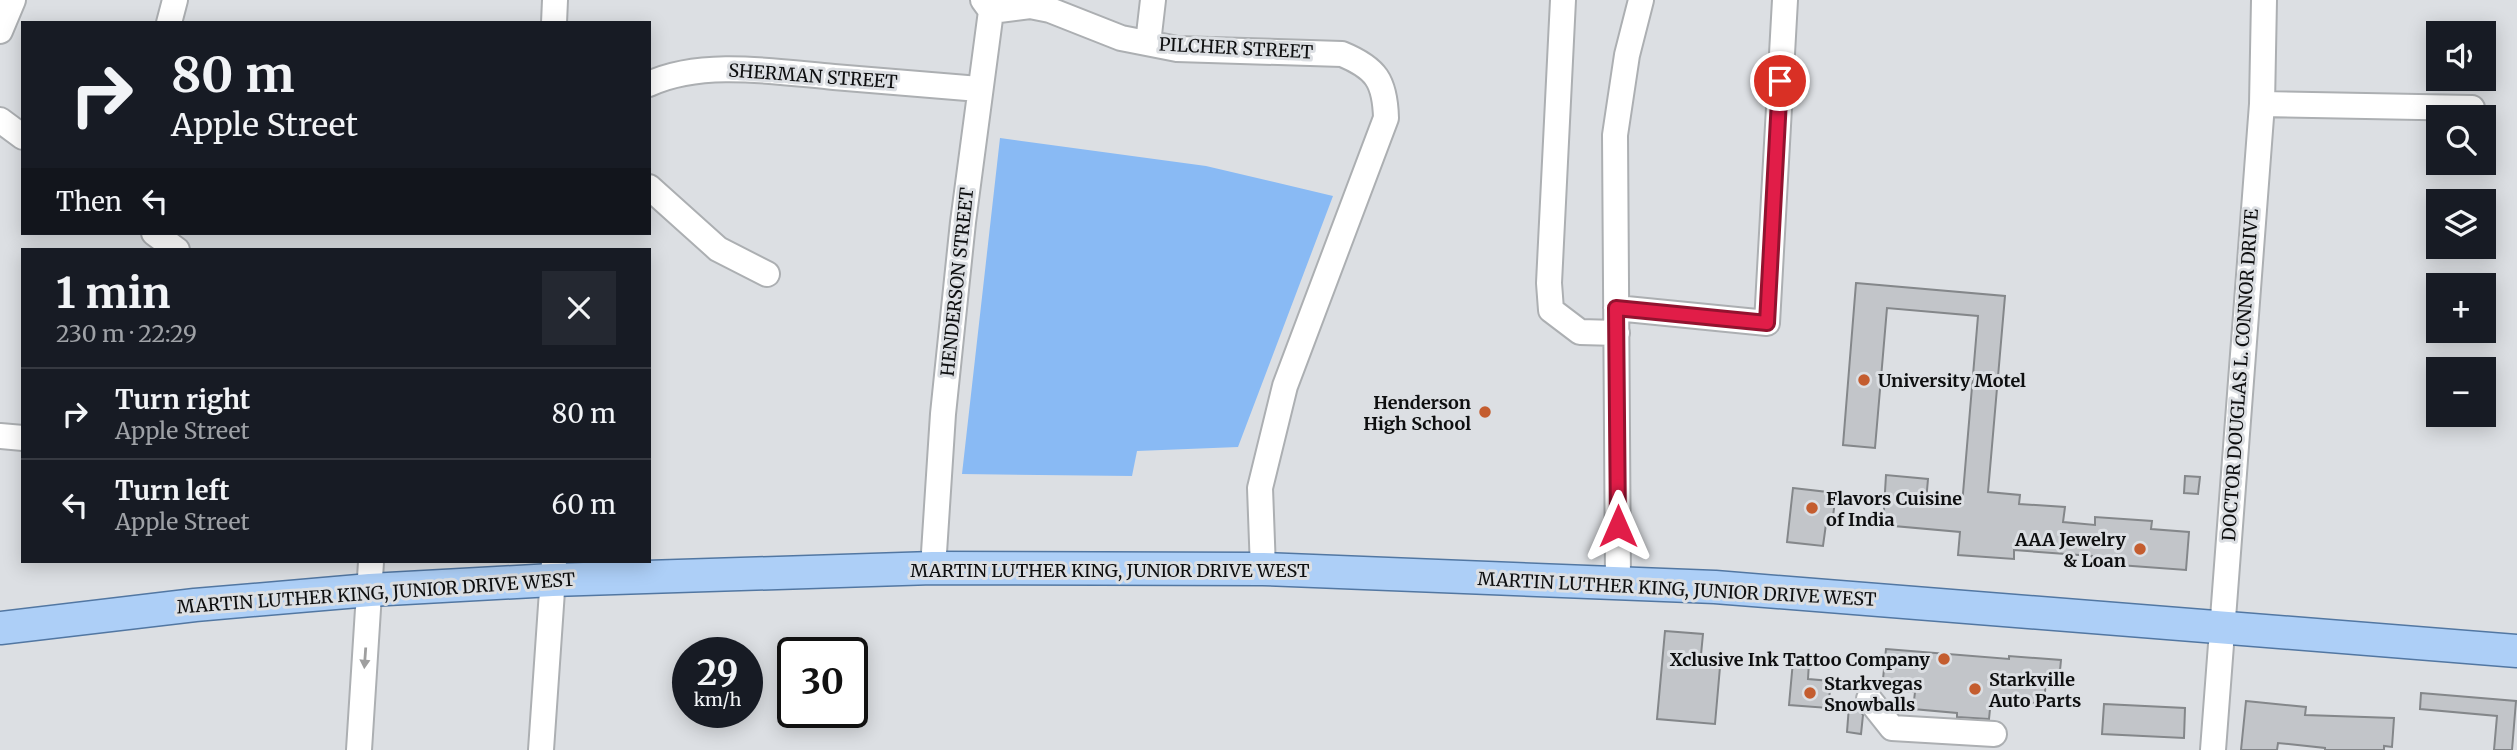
<!DOCTYPE html>
<html lang="en">
<head>
<meta charset="utf-8">
<style>
  body { margin:0; font-family:Merriweather,serif; background:#242831; color:#f1f3f6; height:100vh; display:flex; flex-direction:column; font-size:26px; white-space:nowrap }
  * { box-sizing:border-box; margin:0 }
  p { font-size:23px; color:#9ea1a6 }
  .icon { flex:none; width:38px; height:38px; fill:none; stroke:currentColor; stroke-width:2; stroke-linecap:round; stroke-linejoin:round }
  .map { position:relative; flex:1; overflow:hidden }
  .details { position:absolute; left:21px; top:248px; width:630px; height:315px; display:flex; flex-direction:column; background:#171b24; border-radius:0px; box-shadow:0 4px 18px #0003 }
  .details>* { flex:none }
  .banner { position:absolute; left:21px; top:21px; width:630px; height:214px; border-radius:0px; box-shadow:0 4px 18px #0003; background:#171b24; color:#f1f3f6; overflow:hidden }
  .controls { position:absolute; left:2426px; top:21px; display:grid; gap:14px }
  .controls a { display:grid; place-items:center; width:70px; height:70px; border-radius:0px; background:#171b24; box-shadow:0 4px 18px #0003; font-size:35px }
  .speed { position:absolute; left:672px; top:637px; display:flex; gap:14px; font-size:35px; font-weight:700; text-align:center }
  .speed>* { display:grid; place-content:center; width:91px; height:91px; border-radius:50%; background:#171b24; box-shadow:0 4px 18px #0003; line-height:1 }
  .speed small { font-size:18px; font-weight:400 }
  .speed .limit { border:4px solid #111; border-radius:10px; background:#fff; color:#111 }
  .pin { position:absolute; display:grid; place-items:center; width:60px; height:60px; color:#fff; margin:-30px; border:4px solid #fff; border-radius:50%; box-shadow:0 2px 7px #0007 }
  .me { position:absolute; width:77px; margin:-38px; rotate:0deg; stroke-linejoin:round; filter:drop-shadow(0 0 5px #0008) }
  .turn { display:flex; align-items:center; gap:24px; height:147px; padding:0 35px; font-size:32px }
  .turn .icon { width:91px; height:91px; stroke-width:2.5 }
  .turn b { display:block; font-size:49px; line-height:60px }
  .then { display:flex; align-items:center; height:66px; padding:0 35px; background:#0003; gap:14px; font-size:26px }
  .round { display:grid; place-items:center; flex:none; width:74px; height:74px; border-radius:0px; background:#242831 }
  .overview { display:flex; align-items:center; justify-content:space-between; height:119px; padding:0 35px }
  h1 { font-size:42px; font-weight:700; line-height:52px }
  ul { padding:0; list-style:none }
  li { display:flex; align-items:center; gap:21px; height:91px; padding:0 35px; border-top:2px solid #363941 }
  li div { flex:1 }
  li b { display:block; font-size:26px }
  li em { font-style:normal }
  .map>svg:first-child { display:block }
  .green { fill:#89baf4 }
  .building { fill:#c2c5c9; stroke:#84878a; stroke-width:2 }
  .lines { fill:none; stroke-linecap:round; stroke-linejoin:round }
  .minor-casing { stroke:#acafb2; stroke-width:28 }
  .major-casing { stroke:#5277a2; stroke-width:35 }
  .minor { stroke:#fff; stroke-width:24 }
  .major { stroke:#adcff7; stroke-width:32 }
  .oneway { fill:#9f9f9f }
  .route-casing { stroke:#92132f; stroke-width:18 }
  .route { stroke:#e11d48; stroke-width:12 }
  .poi-dot { fill:#c45d2f; stroke:#dcdfe3; stroke-width:2.5 }
  .labels { text-anchor:middle; dominant-baseline:central; stroke-width:6; stroke-linejoin:round; paint-order:stroke }
  .street-label { font-size:18px; fill:#0e0f10; stroke:#dcdfe3 }
  .poi-label { font-size:18px; font-weight:bold; fill:#0e0f10; stroke:#dcdfe3; text-anchor:start }
</style>
</head>
<body>
<div class="map">
<svg width="2517" height="750" viewBox="0 0 2517 750">
  <rect width="100%" height="100%" fill="#dcdfe3"/>
  <path class="green" d="M 1000,138 L 1206,166 L 1333,196 L 1238,447 L 1137,451 L 1132,476 L 962,474 Z"/>
  <path class="building" d="M 1856,283 L 2005,296 L 1988,492 L 2020,495 L 2019,504 L 2065,507 L 2063,522 L 2095,525 L 2095,517 L 2152,521 L 2151,529 L 2189,532 L 2186,570 L 2092,563 L 2092,556 L 2014,550 L 2014,559 L 1958,555 L 1960,532 L 1883,525 L 1886,475 L 1928,479 L 1926,502 L 1962,505 L 1978,316 L 1887,308 L 1875,448 L 1843,445 Z
    M 2185,476 L 2200,477 L 2198,494 L 2184,493 Z
    M 1793,488 L 1836,493 L 1832,524 L 1826,524 L 1823,546 L 1787,542 Z
    M 1665,631 L 1703,634 L 1700,665 L 1720,667 L 1715,724 L 1657,719 Z
    M 1886,649 L 2009,659 L 2009,656 L 2061,660 L 2059,681 L 2046,680 L 2044,704 L 1991,699 L 1989,719 L 1957,717 L 1957,713 L 1913,709 L 1915,692 L 1882,689 Z
    M 1793,661 L 1809,662 L 1808,679 L 1831,681 L 1828,708 L 1789,705 Z
    M 2421,693 L 2516,701 L 2512,750 L 2494,750 L 2497,716 L 2420,709 Z
    M 2246,701 L 2306,707 L 2305,715 L 2394,718 L 2392,747 L 2384,746 L 2384,750 L 2325,750 L 2325,748 L 2278,743 L 2277,750 L 2241,750 Z
    M 2104,704 L 2185,708 L 2184,738 L 2102,734 Z
    M 1849,706 L 1857,707 L 1863,715 L 1861,734 L 1847,732 Z"/>
  <g class="lines">
    <g class="minor-casing">
      <path id="minor" d="M 1563,0 L 1549,283 L 1551,310 L 1580,332 L 1617,333
        M 991,11 L 1030,6 L 1050,10 L 1121,38 L 1177,49 L 1342,54 C 1376,68 1385,81 1386,118 L 1285,386 L 1260,488 L 1263,569
        M 169,23 L 175,0
        M 554,23 L 555,0
        M 0,31 L 13,0
        M 1148,43 L 1153,0
        M 649,84 C 702,59 777,72 834,77 C 883,81 931,85 979,89
        M 2262,104 L 2472,108
        M 0,120 L 23,137
        M 649,187 L 718,249 L 767,274
        M 154,233 L 177,250
        M 1616,308 L 1767,323 L 1785,0
        M 0,436 L 23,438
        M 933,568 L 943,414 L 963,222 L 991,11 L 983,0
        M 1618,581 L 1615,135 L 1627,55 L 1641,0
        M 1869,699 L 1892,728 L 1994,734
        M 359,750 L 371,562
        M 541,750 L 554,562
        M 2213,750 L 2262,104 L 2264,0"/>
    </g>
    <g class="major-casing">
      <path id="major" d="M 0,628 L 195,605 L 370,590 L 552,580 L 933,568 L 1263,569 L 1715,587 L 2517,651"/>
    </g>
    <use href="#minor" class="minor"/>
    <use href="#major" class="major"/>
  </g>
  <defs><path id="oneway-solid" d="M-6-.8H1V-3.2L6.5 0L1 3.2V.8H-6Z" transform="scale(1.75)"/></defs>
  <use class="oneway" href="#oneway-solid" transform="translate(365 658) rotate(94)"/>
  <g class="lines">
    <g class="route-casing">
      <path id="route" d="M 1618,526 L 1616,308 L 1767,323 L 1780,81"/>
    </g>
    <use href="#route" class="route"/>
  </g>
  <g class="poi-dot">
    <circle cx="1864" cy="380" r="7"/>
    <circle cx="1485" cy="412" r="7"/>
    <circle cx="1812" cy="508" r="7"/>
    <circle cx="2140" cy="549" r="7"/>
    <circle cx="1944" cy="659" r="7"/>
    <circle cx="1975" cy="689" r="7"/>
    <circle cx="1810" cy="693" r="7"/>
  </g>
  <g class="labels">
    <g class="street-label">
      <text transform="translate(1236 48) rotate(3)">PILCHER STREET</text>
      <text transform="translate(813 76) rotate(4)">SHERMAN STREET</text>
      <text transform="translate(957 282) rotate(-84)">HENDERSON STREET</text>
      <text transform="translate(2240 375) rotate(-86)">DOCTOR DOUGLAS L. CONNOR DRIVE</text>
      <text x="1110" y="570">MARTIN LUTHER KING, JUNIOR DRIVE WEST</text>
      <text transform="translate(1677 589) rotate(3)">MARTIN LUTHER KING, JUNIOR DRIVE WEST</text>
      <text transform="translate(376 593) rotate(-4)">MARTIN LUTHER KING, JUNIOR DRIVE WEST</text>
    </g>
    <g class="poi-label">
      <text x="1878" y="380">University Motel</text>
      <text x="1471" y="402" text-anchor="end">Henderson<tspan x="1471" dy="21">High School</tspan></text>
      <text x="1826" y="498">Flavors Cuisine<tspan x="1826" dy="21">of India</tspan></text>
      <text x="2126" y="539" text-anchor="end">AAA Jewelry<tspan x="2126" dy="21">&amp; Loan</tspan></text>
      <text x="1930" y="659" text-anchor="end">Xclusive Ink Tattoo Company</text>
      <text x="1989" y="679">Starkville<tspan x="1989" dy="21">Auto Parts</tspan></text>
      <text x="1824" y="683">Starkvegas<tspan x="1824" dy="21">Snowballs</tspan></text>
    </g>
  </g>
</svg>
<div class="controls">
<a><svg class="icon" aria-label="sound" viewBox="0 0 24 24"><path d="M4 9h4l5-4v14l-5-4H4zM17 9q2 3 0 6"/></svg></a>
<a><svg class="icon" aria-label="search" viewBox="0 0 24 24"><circle cx="10" cy="10" r="6"/><path d="M15 15l6 6"/></svg></a>
<a><svg class="icon" aria-label="layers" viewBox="0 0 24 24"><path d="M12 4l9 5-9 5-9-5zM3 14l9 5 9-5"/></svg></a>
<a>+</a>
<a>−</a>
</div>
<div class="speed"><div>29<small>km/h</small></div><div class="limit">30</div></div>
<div class="pin" style="left:1780px;top:81px;background:#d93025"><svg class="icon" aria-label="arrive" viewBox="0 0 24 24"><path d="M6 21V4h12l-3 4 3 4H6"/></svg></div>
<svg class="me" style="left:1618px;top:526px" viewBox="-20 -20 40 40"><path d="M0-17L14 15 0 8-14 15z" fill="#e11d48" stroke="#fff" stroke-width="4"/></svg>
<div class="banner">
<div class="turn"><svg class="icon" aria-label="right" viewBox="0 0 24 24"><path d="M7 20v-9h11M14 6l5 5-5 5"/></svg><div><b>80 m</b>Apple Street</div></div>
<div class="then">Then<svg class="icon" aria-label="left" viewBox="0 0 24 24"><path d="M17 20v-9H6M10 6l-5 5 5 5"/></svg></div>
</div>
<section class="details">
<div class="overview"><div><h1>1 min</h1><p>230 m · 22:29</p></div><a class="round"><svg class="icon" aria-label="close" viewBox="0 0 24 24"><path d="M6 6l12 12M18 6L6 18"/></svg></a></div>
<ul>
<li><svg class="icon" aria-label="right" viewBox="0 0 24 24"><path d="M7 20v-9h11M14 6l5 5-5 5"/></svg><div><b>Turn right</b><p>Apple Street</p></div><em>80 m</em></li>
<li><svg class="icon" aria-label="left" viewBox="0 0 24 24"><path d="M17 20v-9H6M10 6l-5 5 5 5"/></svg><div><b>Turn left</b><p>Apple Street</p></div><em>60 m</em></li>
</ul>
</section>
</div>
</body>
</html>
